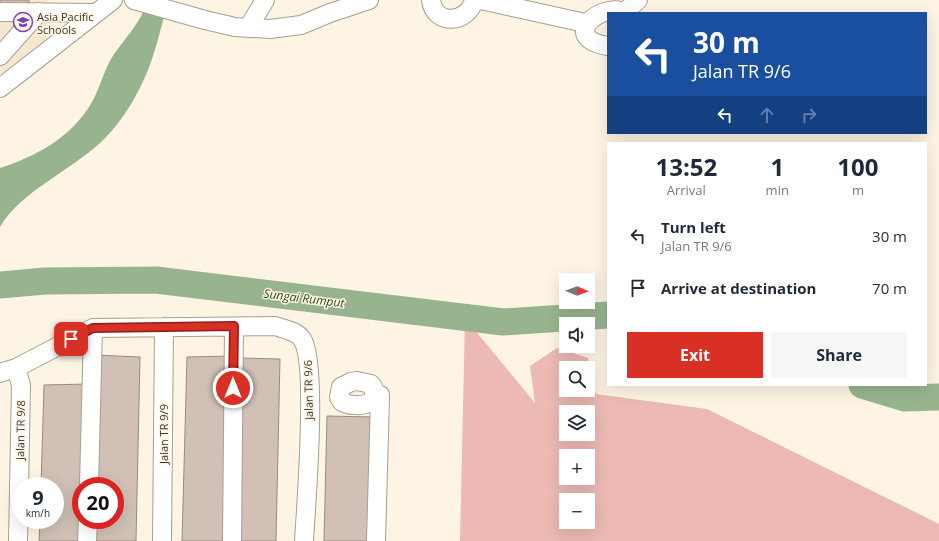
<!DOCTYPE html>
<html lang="en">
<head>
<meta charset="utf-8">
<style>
  body { margin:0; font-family:"Open Sans",sans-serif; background:#f6f6f7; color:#1f2937; height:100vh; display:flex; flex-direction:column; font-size:15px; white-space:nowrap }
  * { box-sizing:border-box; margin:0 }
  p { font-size:13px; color:#747a83 }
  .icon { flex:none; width:22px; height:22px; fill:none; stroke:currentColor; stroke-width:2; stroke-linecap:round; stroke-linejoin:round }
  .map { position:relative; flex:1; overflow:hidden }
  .drawer { position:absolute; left:607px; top:142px; width:320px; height:244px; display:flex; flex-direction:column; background:#fff; border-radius:0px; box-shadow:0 4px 16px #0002 }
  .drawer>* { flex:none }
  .guide { position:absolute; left:607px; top:12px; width:320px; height:122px; border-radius:0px; box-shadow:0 4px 16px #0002; background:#1a4fa0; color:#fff; overflow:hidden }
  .needle { width:26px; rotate:91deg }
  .controls { position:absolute; left:559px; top:273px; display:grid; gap:8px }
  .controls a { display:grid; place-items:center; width:36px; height:36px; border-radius:0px; background:#fff; box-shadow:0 4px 16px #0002; font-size:20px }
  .speed { position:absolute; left:12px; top:477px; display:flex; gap:8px; font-size:20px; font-weight:700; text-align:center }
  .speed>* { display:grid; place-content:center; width:52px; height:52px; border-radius:50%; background:#fff; box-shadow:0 4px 16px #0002; line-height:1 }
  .speed small { font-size:10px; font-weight:400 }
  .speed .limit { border:6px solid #d22; background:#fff; color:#111 }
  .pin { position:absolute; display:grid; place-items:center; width:34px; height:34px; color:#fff; margin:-17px; border-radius:8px; box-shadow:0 2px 6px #0006 }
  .me { position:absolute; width:44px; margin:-22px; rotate:0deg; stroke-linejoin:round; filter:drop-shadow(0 0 3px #0008) }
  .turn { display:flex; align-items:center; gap:14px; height:84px; padding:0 20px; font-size:18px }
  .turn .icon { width:52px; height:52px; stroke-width:2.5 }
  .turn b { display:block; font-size:28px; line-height:34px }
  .lanes { display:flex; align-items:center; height:38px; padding:0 20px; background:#0003; justify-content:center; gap:20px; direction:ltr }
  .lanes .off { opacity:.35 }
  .eta { display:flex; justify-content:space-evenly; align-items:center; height:68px; text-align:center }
  .eta b { font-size:24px; font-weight:700; line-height:28px }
  .primary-button { display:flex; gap:8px; margin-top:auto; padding:8px 20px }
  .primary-button a { flex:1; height:46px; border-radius:0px; background:#d93025; color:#fff; font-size:16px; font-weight:700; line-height:46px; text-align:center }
  .primary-button a+a { background:#f6f6f7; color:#1f2937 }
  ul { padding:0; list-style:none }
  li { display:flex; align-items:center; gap:12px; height:52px; padding:0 20px }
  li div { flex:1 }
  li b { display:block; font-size:15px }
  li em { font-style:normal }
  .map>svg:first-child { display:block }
  .built { fill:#f4e8d1 }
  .green { fill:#ecb9b3; fill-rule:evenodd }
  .water { fill:#97b48f }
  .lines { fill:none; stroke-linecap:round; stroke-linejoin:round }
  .river { stroke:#97b48f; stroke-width:27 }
  .building { fill:#d0c0b6; stroke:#998a81 }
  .minor-casing { stroke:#a79f90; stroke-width:20 }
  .minor { stroke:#fff; stroke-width:18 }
  .route-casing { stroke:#8d1f18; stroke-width:10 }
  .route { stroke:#d93025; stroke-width:7 }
  .labels { text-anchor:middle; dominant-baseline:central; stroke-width:3; stroke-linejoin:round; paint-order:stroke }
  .poi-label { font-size:11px; fill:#3b3731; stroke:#fdf4e4; text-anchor:start }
  .street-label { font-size:11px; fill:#3b3731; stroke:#fdf4e4 }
  .water-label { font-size:12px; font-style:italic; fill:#29511d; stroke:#fdf4e4 }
</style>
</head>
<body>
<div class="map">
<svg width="939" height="541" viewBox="0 0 939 541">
  <rect width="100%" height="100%" fill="#fdf4e4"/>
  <path class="built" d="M 0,0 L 49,0 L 47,1 L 46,42 L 0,74 Z"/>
  <path class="green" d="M 465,318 L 535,403 L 530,366 L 557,348 L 588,358 L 596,394 L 707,409 L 939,524 L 939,541 L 460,541 ZM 566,368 L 588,368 L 588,390 L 566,390 ZM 566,412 L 588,412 L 588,434 L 566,434 ZM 566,456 L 588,456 L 588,478 L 566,478 ZM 566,500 L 588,500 L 588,522 L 566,522 Z"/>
  <path class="water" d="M 148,0 L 169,0 C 163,18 159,38 153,56 C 143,87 124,121 100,143 C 71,170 19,193 0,227 L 0,168 C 37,156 72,137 92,102 C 101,86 104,69 114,54 C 127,36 141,22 148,0 Z"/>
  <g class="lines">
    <path class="river" d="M 0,285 L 45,281 L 156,280 L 503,322 L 608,315
      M 862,385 L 905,398 L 939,397"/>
  </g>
  <path class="building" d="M 0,0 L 29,0 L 29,8 L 0,7 Z
    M 95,355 L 140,357 L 136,541 L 90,541 L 91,520 L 115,520 L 115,486 L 92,486 Z
    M 232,356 L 227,541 L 182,541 L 187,357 Z
    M 240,358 L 280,359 L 276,541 L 235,541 Z
    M 87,384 L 81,486 L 83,541 L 39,541 L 40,520 L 55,520 L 55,486 L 41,486 L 44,385 Z
    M 327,416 L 375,417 L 372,541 L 324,541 Z"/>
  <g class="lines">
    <g class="minor-casing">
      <path id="minor" d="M 134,0 L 205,20 L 235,27 L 270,29 L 301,25 L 330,13 L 369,0
        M 431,0 C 434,26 468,24 474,0
        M 481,0 L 585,23
        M 626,11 L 638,0
        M 0,12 L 95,13
        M 248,28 L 265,0
        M 608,46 C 557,38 603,0 626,13
        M 0,56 L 39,12
        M 0,88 L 113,0
        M 16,368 L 21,385 L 18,541
        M 0,373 L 16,368 L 93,328 L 275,326 C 284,329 297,331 302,339 C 318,362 306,506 304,541
        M 357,381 L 371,384 C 386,405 356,409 342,402 L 339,397 L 341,387 L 351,382 Z
        M 374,392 L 380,395 L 380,398 L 376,541
        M 89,486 L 93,328
        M 87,541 L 88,520
        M 162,541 L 164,327
        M 232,541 L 234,327"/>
    </g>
    <use href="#minor" class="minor"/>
  </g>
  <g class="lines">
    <g class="route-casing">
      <path id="route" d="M 71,339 L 93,328 L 234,326 L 233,388"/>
    </g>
    <use href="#route" class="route"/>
  </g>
  <defs>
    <g id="school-ring" transform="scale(1)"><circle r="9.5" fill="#fdf4e4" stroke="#7843bb" stroke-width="1.5"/><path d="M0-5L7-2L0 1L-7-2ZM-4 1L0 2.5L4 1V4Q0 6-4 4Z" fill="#7843bb"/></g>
  </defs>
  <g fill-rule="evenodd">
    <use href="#school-ring" x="23" y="22"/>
  </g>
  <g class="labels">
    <g class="poi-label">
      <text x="37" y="16">Asia Pacific<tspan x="37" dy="13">Schools</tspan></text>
    </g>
    <g class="street-label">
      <text transform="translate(308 390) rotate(-91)">Jalan TR 9/6</text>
      <text transform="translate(20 430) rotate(-89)">Jalan TR 9/8</text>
      <text transform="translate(163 434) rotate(-90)">Jalan TR 9/9</text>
    </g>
    <g class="water-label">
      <text transform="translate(304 298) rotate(7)">Sungai Rumput</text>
    </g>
  </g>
</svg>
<div class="controls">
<a><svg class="needle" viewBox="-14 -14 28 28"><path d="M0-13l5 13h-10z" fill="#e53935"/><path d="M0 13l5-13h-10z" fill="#747a83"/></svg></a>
<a><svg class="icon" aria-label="sound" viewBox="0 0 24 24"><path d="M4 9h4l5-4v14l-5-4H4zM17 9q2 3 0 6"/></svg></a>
<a><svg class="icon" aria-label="search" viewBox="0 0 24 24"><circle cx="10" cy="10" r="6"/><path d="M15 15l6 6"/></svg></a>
<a><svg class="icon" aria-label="layers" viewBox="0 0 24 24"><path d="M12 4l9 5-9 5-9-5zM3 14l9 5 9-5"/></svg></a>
<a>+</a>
<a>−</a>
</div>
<div class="speed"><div>9<small>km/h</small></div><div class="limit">20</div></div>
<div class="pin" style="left:71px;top:339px;background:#d93025"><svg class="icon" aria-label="arrive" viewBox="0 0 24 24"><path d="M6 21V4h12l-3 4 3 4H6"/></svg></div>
<svg class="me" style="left:233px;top:388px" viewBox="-20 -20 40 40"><circle r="17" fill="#d93025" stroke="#fff" stroke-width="3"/><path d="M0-11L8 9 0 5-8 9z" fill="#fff"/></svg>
<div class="guide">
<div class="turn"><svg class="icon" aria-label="left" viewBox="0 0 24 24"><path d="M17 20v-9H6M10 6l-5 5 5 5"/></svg><div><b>30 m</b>Jalan TR 9/6</div></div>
<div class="lanes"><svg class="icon" aria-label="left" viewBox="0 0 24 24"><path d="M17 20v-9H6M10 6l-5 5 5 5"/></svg><svg class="icon off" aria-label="ahead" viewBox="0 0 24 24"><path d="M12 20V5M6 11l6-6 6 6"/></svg><svg class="icon off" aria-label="right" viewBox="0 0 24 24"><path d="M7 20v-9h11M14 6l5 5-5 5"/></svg></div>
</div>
<section class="drawer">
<div class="eta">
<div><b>13:52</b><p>Arrival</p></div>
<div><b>1</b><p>min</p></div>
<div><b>100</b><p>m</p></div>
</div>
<ul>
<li><svg class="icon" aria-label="left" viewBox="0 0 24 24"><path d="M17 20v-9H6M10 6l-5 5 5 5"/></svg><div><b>Turn left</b><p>Jalan TR 9/6</p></div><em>30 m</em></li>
<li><svg class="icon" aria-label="arrive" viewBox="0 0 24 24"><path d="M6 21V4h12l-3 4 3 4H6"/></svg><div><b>Arrive at destination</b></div><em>70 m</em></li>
</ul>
<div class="primary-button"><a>Exit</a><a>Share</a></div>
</section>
</div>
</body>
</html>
